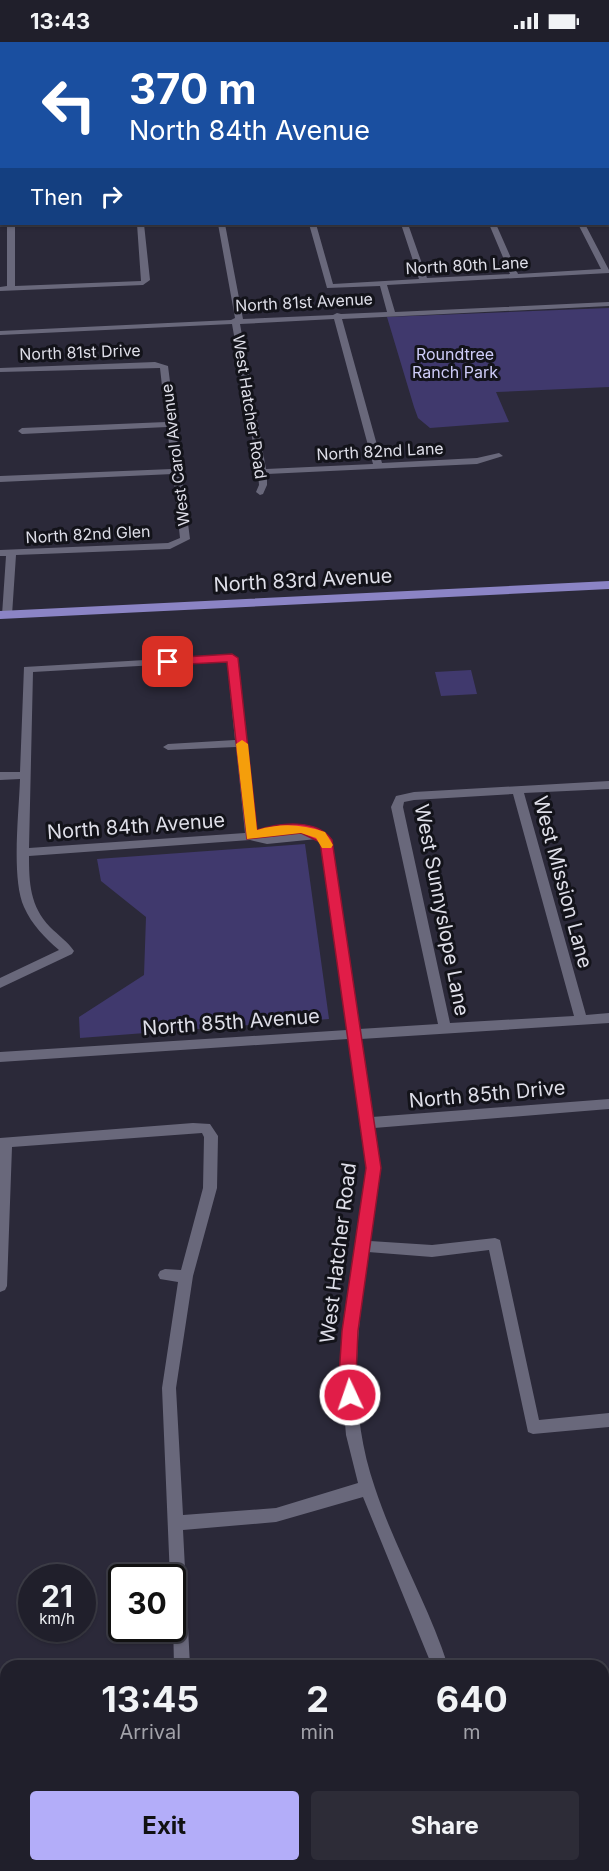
<!DOCTYPE html>
<html lang="en">
<head>
<meta charset="utf-8">
<style>
  body { margin:0; font-family:Inter,sans-serif; background:#2d2c37; color:#f1f3f6; height:100vh; display:flex; flex-direction:column; font-size:22px; white-space:nowrap }
  * { box-sizing:border-box; margin:0 }
  p { font-size:20px; color:#a2a2a9 }
  .icon { flex:none; width:33px; height:33px; fill:none; stroke:currentColor; stroke-width:2; stroke-linecap:round; stroke-linejoin:round }
  .map { position:relative; flex:1; overflow:hidden }
  .drawer { position:absolute; left:0px; top:1618px; width:609px; height:212px; display:flex; flex-direction:column; background:#201f2b; border-radius:18px 18px 0 0; box-shadow:0 2px 4px #0004,0 0 0 2px #3d3d47 }
  .drawer>* { flex:none }
  .hud { position:absolute; left:0px; top:0px; width:609px; height:183px; box-shadow:0 2px 4px #0004,0 0 0 2px #3d3d47; background:#1a4fa0; color:#fff; overflow:hidden }
  .speed { position:absolute; left:18px; top:1522px; display:flex; gap:12px; font-size:30px; font-weight:700; text-align:center }
  .speed>* { display:grid; place-content:center; width:78px; height:78px; border-radius:50%; background:#201f2b; box-shadow:0 2px 4px #0004,0 0 0 2px #3d3d47; line-height:1 }
  .speed small { font-size:15px; font-weight:400 }
  .speed .limit { border:3px solid #111; border-radius:9px; background:#fff; color:#111 }
  .pin { position:absolute; display:grid; place-items:center; width:51px; height:51px; color:#fff; margin:-26px; border-radius:12px; box-shadow:0 3px 9px #0006 }
  .me { position:absolute; width:66px; margin:-33px; rotate:357deg; stroke-linejoin:round; filter:drop-shadow(0 0 4px #0008) }
  .turn { display:flex; align-items:center; gap:21px; height:126px; padding:0 30px; font-size:27px }
  .turn .icon { width:78px; height:78px; stroke-width:2.5 }
  .turn b { display:block; font-size:42px; line-height:51px }
  .then { display:flex; align-items:center; height:57px; padding:0 30px; background:#0003; gap:12px; font-size:22px }
  .eta { display:flex; justify-content:space-evenly; align-items:center; height:102px; text-align:center }
  .eta b { font-size:36px; font-weight:700; line-height:42px }
  .button { display:flex; gap:12px; margin-top:auto; padding:12px 30px }
  .button a { flex:1; height:69px; border-radius:6px; background:#b3adf9; color:#111; font-size:24px; font-weight:700; line-height:69px; text-align:center }
  .button a+a { background:#2d2c37; color:#f1f3f6 }
  .status { display:flex; justify-content:space-between; align-items:center; height:42px; padding:0 30px; background:#201f2b; direction:ltr }
  .status svg { height:16px; fill:currentColor }
  .map>svg:first-child { display:block }
  .green { fill:#40396d }
  .lines { fill:none; stroke-linecap:round; stroke-linejoin:round }
  .minor { fill:#69687b; fill-rule:evenodd }
  .major { fill:#8b84c5; fill-rule:evenodd }
  .highway { fill:#a196f7; fill-rule:evenodd }
  .rail-casing { stroke:#b7b6c1; stroke-width:4 }
  .rail { stroke:#13131a; stroke-width:2; stroke-dasharray:7; stroke-linecap:butt }
  .route { fill:#e11d48; stroke:#92132f; stroke-width:1.5 }
  .slow { fill:#f59e0b }
  .labels { text-anchor:middle; dominant-baseline:central; stroke-width:6; stroke-linejoin:round; paint-order:stroke }
  .far-street-label { font-size:16px; fill:#dedee8; stroke:#13131a }
  .far-park-label { font-size:16px; fill:#ceccf8; stroke:#13131a }
  .street-label { font-size:20px; fill:#dedee8; stroke:#13131a }
</style>
</head>
<body>
<div class="status"><b>13:43</b><svg viewBox="0 0 49 12"><path d="M0 12V9h3v3zM5 12V6h3v6zM10 12V3h3v9zM15 12V0h3v12zM26 1h20v11H26zM47 4h2v5h-2z"/></svg></div>
<div class="map">
<svg width="609" height="1829" viewBox="0 0 609 1829">
  <rect width="100%" height="100%" fill="#2b2939"/>
  <path class="green" d="M 609,266 L 609,345 L 496,350 L 509,380 L 430,386 L 418,376 L 414,365 L 387,275 Z
    M 471,628 L 477,652 L 441,654 L 435,630 Z
    M 305,802 L 329,977 L 80,996 L 79,975 L 144,933 L 146,875 L 101,839 L 97,817 Z"/>
  <g class="lines">
    <path class="minor" d="M 609,7 L 609,12 L 608,12 L 608,8 Z
      M 608,57 L 609,57 L 609,61 L 608,61 Z
      M 0,103 L 2,103 L 0,108 Z
      M 0,142 L 2,142 L 2,146 L 0,146 Z
      M 608,152 L 609,152 L 609,156 L 608,156 Z
      M 7,182 L 15,182 L 15,244 L 141,239 L 137,182 L 144,182 L 150,238 L 143,243 L 0,249 L 0,245 L 7,244 Z
      M 218,182 L 225,182 L 243,277 L 333,273 L 337,271 L 341,272 L 387,270 L 380,244 L 327,246 L 309,182 L 316,182 L 333,242 L 419,237 L 401,182 L 408,182 L 427,236 L 510,232 L 489,182 L 496,182 L 518,232 L 601,227 L 578,182 L 585,182 L 609,228 L 609,231 L 387,243 L 395,270 L 609,260 L 609,264 L 342,277 L 382,421 L 477,416 L 499,411 L 503,414 L 477,422 L 267,432 L 267,443 L 263,452 L 260,453 L 256,450 L 259,443 L 258,430 L 232,282 L 0,293 L 0,289 L 231,278 L 235,276 ZM 334,277 L 373,422 L 266,427 L 240,282 Z
      M 155,320 L 168,324 L 190,497 L 170,507 L 16,513 L 12,573 L 7,576 L 4,575 L 2,573 L 6,514 L 0,514 L 0,508 L 168,501 L 180,496 L 173,432 L 0,440 L 0,434 L 172,427 L 167,385 L 22,392 L 18,389 L 22,386 L 166,380 L 160,326 L 0,330 L 0,326 Z
      M 232,613 L 237,616 L 256,789 C 280,782 314,775 332,798 L 359,987 L 438,982 L 391,765 L 396,754 L 414,750 L 609,739 L 609,747 L 524,751 L 586,973 L 609,971 L 609,981 L 361,997 L 372,1075 L 609,1057 L 609,1067 L 374,1086 L 380,1126 L 370,1199 L 432,1203 L 495,1196 L 500,1198 L 539,1378 L 609,1371 L 609,1385 L 533,1392 L 528,1390 L 489,1208 L 432,1215 L 368,1210 C 357,1293 347,1364 375,1446 C 395,1507 429,1564 448,1624 L 432,1624 L 363,1455 L 276,1480 L 183,1488 L 190,1624 L 174,1624 L 172,1536 L 170,1536 L 162,1346 L 178,1240 L 160,1237 L 158,1233 L 160,1229 L 165,1227 L 181,1228 L 203,1146 L 204,1095 L 202,1091 L 12,1105 L 7,1244 L 5,1248 L 0,1250 L 0,1096 L 193,1081 L 210,1082 L 218,1094 L 217,1146 L 193,1234 L 176,1346 L 183,1473 L 276,1466 L 358,1441 L 346,1393 L 341,1334 L 343,1289 L 366,1126 L 348,997 L 0,1020 L 0,1010 L 347,988 L 321,800 L 317,797 L 267,802 L 250,798 L 29,814 C 29,841 30,864 50,885 C 58,893 68,900 74,909 L 72,912 L 0,946 L 0,936 L 59,908 C 45,896 32,883 24,865 C 11,836 19,771 20,737 L 0,738 L 0,730 L 20,730 L 24,625 ZM 227,619 L 235,698 L 168,702 L 163,705 L 168,708 L 236,705 L 245,791 L 29,806 L 33,630 ZM 513,752 L 574,974 L 450,981 L 403,765 L 404,760 L 414,758 ZM 290,790 L 303,790 L 265,794 Z
      M 6,1667 L 6,1683 L 0,1684 L 0,1668 Z
      M 603,1766 L 609,1766 L 609,1784 L 603,1784 Z
      M 41,1824 L 106,1824 L 104,1829 L 39,1829 Z
      M 233,1824 L 251,1824 L 251,1829 L 233,1829 Z
      M 474,1824 L 492,1824 L 493,1829 L 475,1829 Z"/>
    <path class="major" d="M 542,0 L 550,0 L 551,2 L 543,2 Z
      M 608,103 L 609,103 L 609,112 L 608,111 Z
      M 609,539 L 609,547 L 0,577 L 0,569 Z"/>
    <path class="highway" d="M 23,0 L 35,0 L 22,2 Z
      M 40,0 L 52,0 L 39,2 Z
      M 2,14 L 2,20 L 0,21 L 0,15 Z"/>
    <g class="rail-casing">
      <path id="rail" d="M 3,2 L 7,0"/>
    </g>
    <use href="#rail" class="rail"/>
  </g>
  <path class="route" d="M 232,612 L 238,616 L 257,788 C 279,781 317,776 332,798 L 381,1126 L 358,1289 L 356,1334 L 358,1353 L 356,1359 L 350,1361 L 344,1359 L 339,1334 L 342,1289 L 366,1126 L 320,800 L 301,791 L 247,797 L 227,620 L 168,623 L 163,620 L 168,616 Z"/>
  <path class="slow" d="M 242,698 L 248,702 L 257,788 C 281,781 301,782 325,790 L 333,803 L 331,806 L 322,806 L 316,796 L 301,791 L 247,797 L 236,702 Z"/>
  <g class="labels">
    <g class="far-street-label">
      <text transform="translate(467 223) rotate(-3)">North 80th Lane</text>
      <text transform="translate(304 260) rotate(-3)">North 81st Avenue</text>
      <text transform="translate(80 310) rotate(-2)">North 81st Drive</text>
      <text transform="translate(250 365) rotate(81)">West Hatcher Road</text>
      <text transform="translate(380 409) rotate(-3)">North 82nd Lane</text>
      <text transform="translate(175 413) rotate(-97)">West Carol Avenue</text>
      <text transform="translate(88 492) rotate(-3)">North 82nd Glen</text>
    </g>
    <g class="far-park-label">
      <text x="455" y="312">Roundtree<tspan x="455" dy="18">Ranch Park</tspan></text>
    </g>
    <g class="street-label">
      <text transform="translate(303 538) rotate(-3)">North 83rd Avenue</text>
      <text transform="translate(136 784) rotate(-4)">North 84th Avenue</text>
      <text transform="translate(563 840) rotate(75)">West Mission Lane</text>
      <text transform="translate(442 868) rotate(79)">West Sunnyslope Lane</text>
      <text transform="translate(231 980) rotate(-4)">North 85th Avenue</text>
      <text transform="translate(487 1052) rotate(-5)">North 85th Drive</text>
      <text transform="translate(338 1211) rotate(-83)">West Hatcher Road</text>
    </g>
  </g>
</svg>
<div class="speed"><div>21<small>km/h</small></div><div class="limit">30</div></div>
<div class="pin" style="left:168px;top:620px;background:#d93025"><svg class="icon" aria-label="arrive" viewBox="0 0 24 24"><path d="M6 21V4h12l-3 4 3 4H6"/></svg></div>
<svg class="me" style="left:350px;top:1353px" viewBox="-20 -20 40 40"><circle r="17" fill="#e11d48" stroke="#fff" stroke-width="3"/><path d="M0-11L8 9 0 5-8 9z" fill="#fff"/></svg>
<div class="hud">
<div class="turn"><svg class="icon" aria-label="left" viewBox="0 0 24 24"><path d="M17 20v-9H6M10 6l-5 5 5 5"/></svg><div><b>370 m</b>North 84th Avenue</div></div>
<div class="then">Then<svg class="icon" aria-label="right" viewBox="0 0 24 24"><path d="M7 20v-9h11M14 6l5 5-5 5"/></svg></div>
</div>
<section class="drawer">
<div class="eta">
<div><b>13:45</b><p>Arrival</p></div>
<div><b>2</b><p>min</p></div>
<div><b>640</b><p>m</p></div>
</div>
<div class="button"><a>Exit</a><a>Share</a></div>
</section>
</div>
</body>
</html>
